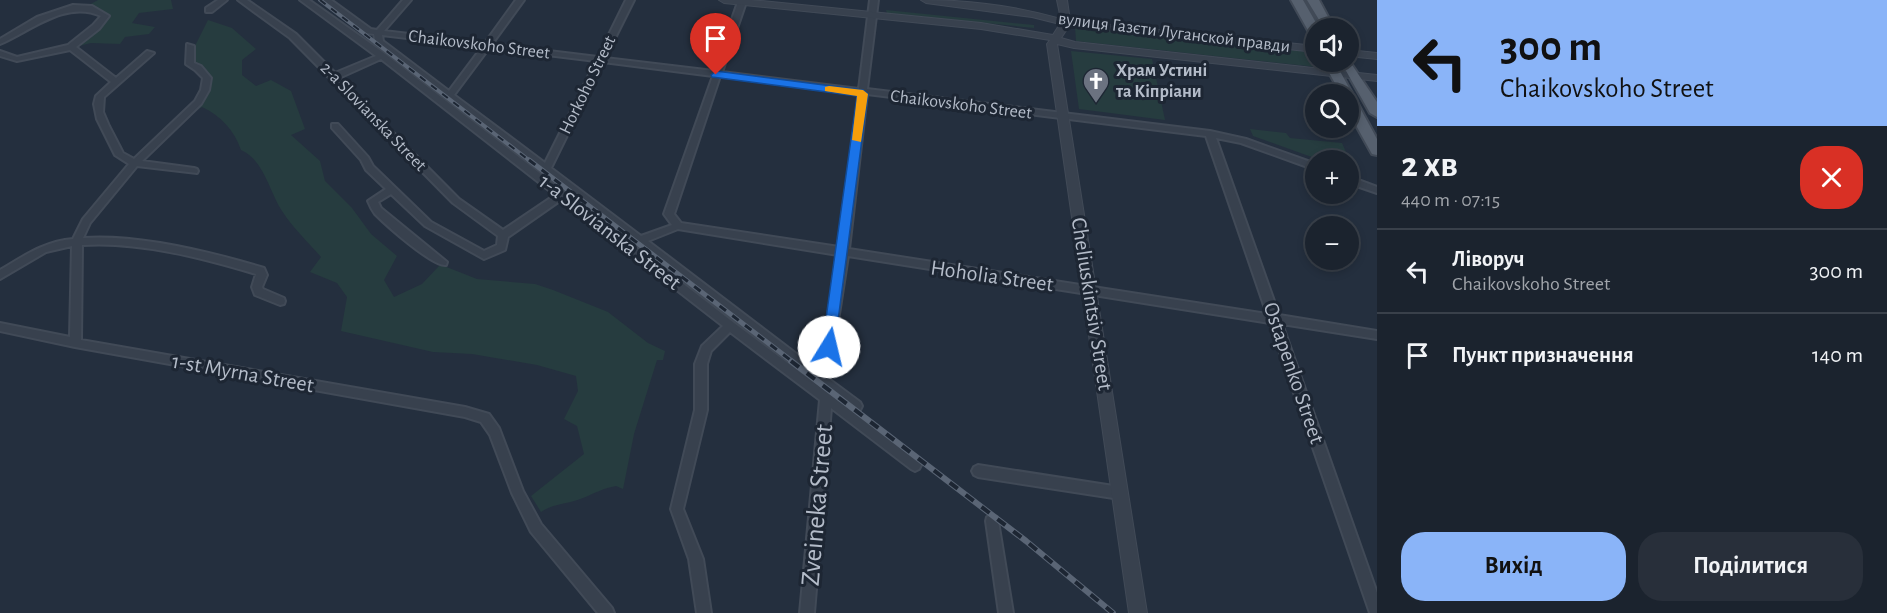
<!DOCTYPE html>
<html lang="uk">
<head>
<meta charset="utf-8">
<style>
  body { margin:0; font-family:"Alegreya Sans",sans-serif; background:#282f3a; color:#f1f3f6; height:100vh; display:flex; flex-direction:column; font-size:22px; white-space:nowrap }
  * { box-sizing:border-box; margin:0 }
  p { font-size:20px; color:#a0a4aa }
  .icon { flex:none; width:33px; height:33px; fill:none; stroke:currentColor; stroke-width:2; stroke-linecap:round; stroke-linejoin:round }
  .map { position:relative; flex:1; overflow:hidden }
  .drawer { display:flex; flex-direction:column; background:#1b232e; width:510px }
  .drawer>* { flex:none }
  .banner { background:#8ab4f8; color:#111; overflow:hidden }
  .tools { position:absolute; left:1305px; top:18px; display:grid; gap:12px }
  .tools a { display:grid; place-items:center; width:54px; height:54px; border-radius:50%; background:#1b232e; box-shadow:0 3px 9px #0003,0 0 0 2px #39404a; font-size:30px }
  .pin { position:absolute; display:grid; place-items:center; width:51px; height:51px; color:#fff; margin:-62px -26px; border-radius:50% 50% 50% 0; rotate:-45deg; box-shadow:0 0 6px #0007 }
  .pin .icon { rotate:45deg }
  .me { position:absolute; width:66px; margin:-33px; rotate:9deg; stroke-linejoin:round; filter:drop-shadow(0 0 4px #0008) }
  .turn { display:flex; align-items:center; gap:21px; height:126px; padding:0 24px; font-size:27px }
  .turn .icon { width:78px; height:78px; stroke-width:2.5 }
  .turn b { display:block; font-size:42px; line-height:51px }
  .round { display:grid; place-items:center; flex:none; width:63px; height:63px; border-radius:24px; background:#282f3a }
  .head { display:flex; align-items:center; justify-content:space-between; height:102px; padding:0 24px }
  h1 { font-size:36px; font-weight:700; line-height:45px }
  .primary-button { display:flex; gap:12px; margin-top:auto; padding:12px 24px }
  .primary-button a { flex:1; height:69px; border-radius:24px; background:#8ab4f8; color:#111; font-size:24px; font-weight:700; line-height:69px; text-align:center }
  .primary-button a+a { background:#282f3a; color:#f1f3f6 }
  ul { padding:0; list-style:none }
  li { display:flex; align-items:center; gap:18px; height:84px; padding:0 24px; border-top:2px solid #39404a }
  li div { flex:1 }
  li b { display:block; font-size:22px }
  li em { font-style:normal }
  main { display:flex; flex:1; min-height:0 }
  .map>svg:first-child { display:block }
  .green { fill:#263c3f }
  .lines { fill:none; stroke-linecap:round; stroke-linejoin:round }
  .minor-casing { stroke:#414a57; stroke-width:4 }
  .tertiary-casing { stroke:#414a57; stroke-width:2 }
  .primary-casing { stroke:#414a57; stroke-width:4 }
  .minor { fill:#38414e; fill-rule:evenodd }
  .tertiary { fill:#38414e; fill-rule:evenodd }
  .primary { fill:#56606e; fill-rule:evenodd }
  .rail-far2-casing { stroke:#5a6575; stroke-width:4 }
  .rail-far1-casing { stroke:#5a6575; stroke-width:5 }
  .rail-casing { stroke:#5a6575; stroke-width:6 }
  .rail-far2 { stroke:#1d2633; stroke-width:2; stroke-dasharray:7; stroke-linecap:butt }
  .rail-far1 { stroke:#1d2633; stroke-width:3; stroke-dasharray:8; stroke-linecap:butt }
  .rail { stroke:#1d2633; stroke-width:4; stroke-dasharray:10; stroke-linecap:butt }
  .route { fill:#1a73e8; stroke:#114b97; stroke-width:1.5 }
  .slow { fill:#f59e0b }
  .labels { text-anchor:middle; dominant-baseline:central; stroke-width:6; stroke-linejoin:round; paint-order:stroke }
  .far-street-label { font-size:18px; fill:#b4bcc9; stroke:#1d2633 }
  .far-poi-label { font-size:18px; font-weight:bold; fill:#b4bcc9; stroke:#1d2633; text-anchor:start }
  .street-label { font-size:22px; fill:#b4bcc9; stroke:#1d2633 }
  .near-street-label { font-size:27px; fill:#b4bcc9; stroke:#1d2633 }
</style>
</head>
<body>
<main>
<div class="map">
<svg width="1377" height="613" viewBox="0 0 1377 613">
  <rect width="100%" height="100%" fill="#242f3e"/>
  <path class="green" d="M 98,0 L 171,0 L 173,9 L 139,13 L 132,23 L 155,27 L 149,34 L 125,37 L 120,44 L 91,43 L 75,47 L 99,27 L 109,15 L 87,6 Z
    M 886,10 L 1034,25 L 1034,28 L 887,13 Z
    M 208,20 L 232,28 L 256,49 L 242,60 L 242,75 L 256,86 L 271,80 L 291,91 L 305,129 L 291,135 L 320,161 L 325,181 L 352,208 L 371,234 L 397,256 L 384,280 L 394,297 L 422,284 L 439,266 L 444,266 L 477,279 L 535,284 L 553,290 L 608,312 L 648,343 L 665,351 L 663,360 L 657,360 L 634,434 L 623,489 L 616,486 C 604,488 595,493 583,498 C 569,504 554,503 541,512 L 531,496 L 584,454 L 577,426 L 564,419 L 578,391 L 576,376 L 537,365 L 472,354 L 433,352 L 341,331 L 347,297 L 337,283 L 310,272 L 321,257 C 308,242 292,227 282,211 C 269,191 264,160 241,150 C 234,130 221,116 202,107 L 186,117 L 204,102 L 212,78 L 204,68 L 195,63 L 195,46 Z
    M 1075,27 L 1309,52 L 1317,67 L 1076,41 Z
    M 1071,51 L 1152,59 L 1165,120 L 1079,109 Z
    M 1250,129 L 1286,133 L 1290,138 L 1342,143 L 1355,173 L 1349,171 L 1348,160 L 1320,160 L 1253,136 Z"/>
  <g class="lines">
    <g class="minor-casing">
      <path id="minor" d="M 218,0 L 227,0 L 212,12 L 206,12 L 206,8 Z
        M 238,0 L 247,0 L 296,34 L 335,73 L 376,56 L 300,0 L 309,0 L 385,54 L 734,323 L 919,461 L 921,465 L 919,469 L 915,471 L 911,469 L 831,408 L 814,613 L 800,613 L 820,400 L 730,332 L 711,351 L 707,364 L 707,410 L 683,509 L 703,559 L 711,613 L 697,613 L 689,559 L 671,509 L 695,410 L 695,364 L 702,346 L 723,326 L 561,200 L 508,237 L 505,250 L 484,259 L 425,226 L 391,194 L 378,202 L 381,208 L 447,262 L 446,265 C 433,267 386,225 375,214 C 372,210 370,206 368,201 L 386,189 L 366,170 L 361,160 L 332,128 L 332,124 L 338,124 L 368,157 L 373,166 L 431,222 L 484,251 L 497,245 L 498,236 L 453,203 L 290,38 ZM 381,59 L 555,195 L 503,230 L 459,199 L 339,78 Z
        M 322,0 L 331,0 L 371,29 L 377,30 L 403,0 L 411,0 L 384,31 L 485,43 L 516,0 L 524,0 L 492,44 L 598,57 L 626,0 L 634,0 L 605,58 L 714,71 L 738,2 L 743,0 L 746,2 L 722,72 L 859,89 L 870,0 L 878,0 L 867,89 L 1210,131 L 1246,139 L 1316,164 L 1316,170 L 1241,143 L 1216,138 L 1279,315 L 1377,331 L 1377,339 L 1282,324 L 1377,593 L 1377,613 L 1370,613 L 1270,323 L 848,256 L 829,379 L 860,402 L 862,406 L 860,410 L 856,411 L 819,384 L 449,99 L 446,99 L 445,96 L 376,44 L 374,34 L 366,33 ZM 382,35 L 482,47 L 449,91 L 383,41 ZM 489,48 L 596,61 L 545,163 L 454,95 ZM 603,62 L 713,76 L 664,214 L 672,225 L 641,236 L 551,168 ZM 720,76 L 859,93 L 839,247 L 681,223 L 674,214 ZM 867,94 L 1206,136 L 1267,314 L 849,249 ZM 678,229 L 838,255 L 819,371 L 648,241 Z
        M 73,5 L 92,6 L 109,16 L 99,29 L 76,47 L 116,78 L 147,51 L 154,53 L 104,97 L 103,112 L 109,126 L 123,153 L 134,159 L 195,101 L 201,90 L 203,78 L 195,70 L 186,64 L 187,44 L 194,46 L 194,63 L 201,66 L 211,78 L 209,90 L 201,104 L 142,161 L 194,168 L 197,169 L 198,171 L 197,173 L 137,166 L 90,223 L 83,238 C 138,234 211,252 264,268 L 267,275 L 262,287 L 263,289 L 284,298 L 285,301 L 284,304 L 280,305 L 255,295 L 252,287 L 256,274 C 203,258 138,241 82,245 L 81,340 L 465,407 L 489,414 L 499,428 L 523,491 L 541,524 L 612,608 L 614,613 L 598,613 L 531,532 L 512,493 L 490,435 L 481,422 L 465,417 L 75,347 L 0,331 L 0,323 L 70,337 L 72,246 L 46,252 L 0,279 L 0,270 C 24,256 45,241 73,239 L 83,219 L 129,164 L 115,155 L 97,119 L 94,104 L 96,96 L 111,82 L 70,50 L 17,61 L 0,56 L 0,51 L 17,57 L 68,45 L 93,25 L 101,16 C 65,0 31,31 0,44 L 0,39 L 37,17 Z
        M 1348,176 L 1377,187 L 1377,193 L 1348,183 Z
        M 978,465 L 1120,487 L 1124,489 L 1126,493 L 1124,497 L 1120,499 L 978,477 L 974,475 L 972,471 L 974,467 Z
        M 992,515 L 997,517 L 998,521 L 1013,613 L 999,613 L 986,521 L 987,517 Z"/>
    </g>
    <g class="tertiary-casing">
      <path id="tertiary" d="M 719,0 L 751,0 L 981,23 L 1053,35 L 1060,24 L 1032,17 L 926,3 L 921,0 C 968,0 1016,6 1061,19 L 1057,0 L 1067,0 L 1070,21 L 1316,46 L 1316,52 L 1069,26 L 1061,38 L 1075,42 L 1377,75 L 1377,81 L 1074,48 L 1057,44 L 1147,613 L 1129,613 L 1047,44 L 1050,40 L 981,29 L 724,3 Z
        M 1348,50 L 1377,53 L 1377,59 L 1348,56 Z"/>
    </g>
    <g class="primary-casing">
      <path id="primary" d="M 1291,0 L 1303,0 L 1319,28 L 1316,28 L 1316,37 L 1310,34 Z
        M 1307,0 L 1319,0 L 1334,28 L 1324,28 Z
        M 1348,59 L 1377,102 L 1377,117 L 1370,113 L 1341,62 L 1348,62 Z
        M 1323,62 L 1335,62 L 1377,139 L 1377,155 L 1372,154 L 1348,111 L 1348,94 L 1341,94 Z"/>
    </g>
    <use href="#minor" class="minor"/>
    <use href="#tertiary" class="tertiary"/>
    <use href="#primary" class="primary"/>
    <g class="rail-far2-casing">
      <path id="rail-far2" d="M 320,0 L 530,161"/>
    </g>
    <g class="rail-far1-casing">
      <path id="rail-far1" d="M 529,160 L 793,362"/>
    </g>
    <g class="rail-casing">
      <path id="rail" d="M 791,361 L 1026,541 L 1113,613"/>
    </g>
    <use href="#rail-far2" class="rail-far2"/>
    <use href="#rail-far1" class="rail-far1"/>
    <use href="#rail" class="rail"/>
  </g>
  <path class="route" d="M 716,71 L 863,90 L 868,94 L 834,351 L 824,351 L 822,347 L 857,96 L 712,77 L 711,75 Z"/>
  <path class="slow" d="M 829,86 L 863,90 L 868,94 L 861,142 L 852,140 L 857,96 L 825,91 L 825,87 Z"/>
  <defs>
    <g id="church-pin" transform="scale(1.35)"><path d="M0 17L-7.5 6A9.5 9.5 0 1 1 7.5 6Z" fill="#6b7280" stroke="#1d2633"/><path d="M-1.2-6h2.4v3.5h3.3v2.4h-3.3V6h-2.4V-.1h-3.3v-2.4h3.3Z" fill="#fff"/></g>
  </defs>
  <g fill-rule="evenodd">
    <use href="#church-pin" x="1096" y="81"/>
  </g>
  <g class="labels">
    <g class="far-street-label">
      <text transform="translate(1174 33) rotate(7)">вулиця Газєти Луганской правди</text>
      <text transform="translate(479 45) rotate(7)">Chaikovskoho Street</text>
      <text transform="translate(588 85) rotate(-64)">Horkoho Street</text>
      <text transform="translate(961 105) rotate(7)">Chaikovskoho Street</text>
      <text transform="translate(373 117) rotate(46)">2-a Slovianska Street</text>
    </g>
    <g class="far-poi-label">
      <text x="1116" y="71">Храм Устині<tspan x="1116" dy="21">та Кіпріани</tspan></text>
    </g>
    <g class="street-label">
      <text transform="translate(610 232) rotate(38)">1-a Slovianska Street</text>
      <text transform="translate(992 276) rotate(8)">Hoholia Street</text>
      <text transform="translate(1092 304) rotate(81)">Cheliuskintsiv Street</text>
      <text transform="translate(243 373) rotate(10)">1-st Myrna Street</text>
      <text transform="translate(1294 373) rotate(71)">Ostapenko Street</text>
    </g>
    <g class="near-street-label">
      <text transform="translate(817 505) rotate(-85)">Zveineka Street</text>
    </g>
  </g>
</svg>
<div class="tools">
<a><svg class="icon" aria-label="sound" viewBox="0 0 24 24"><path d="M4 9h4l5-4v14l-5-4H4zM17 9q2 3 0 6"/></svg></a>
<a><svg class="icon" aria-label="search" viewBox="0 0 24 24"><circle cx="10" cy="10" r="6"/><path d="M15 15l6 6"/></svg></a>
<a>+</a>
<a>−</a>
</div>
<div class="pin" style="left:716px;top:75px;background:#d93025"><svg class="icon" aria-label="arrive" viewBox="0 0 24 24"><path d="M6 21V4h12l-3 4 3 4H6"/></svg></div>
<svg class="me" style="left:829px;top:347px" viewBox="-20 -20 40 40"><circle r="19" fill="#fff"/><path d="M0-13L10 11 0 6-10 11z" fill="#1a73e8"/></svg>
</div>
<section class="drawer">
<div class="banner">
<div class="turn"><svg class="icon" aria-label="left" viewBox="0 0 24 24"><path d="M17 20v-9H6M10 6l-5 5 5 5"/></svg><div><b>300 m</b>Chaikovskoho Street</div></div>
</div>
<div class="head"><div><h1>2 хв</h1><p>440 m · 07:15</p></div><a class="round" style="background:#d93025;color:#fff"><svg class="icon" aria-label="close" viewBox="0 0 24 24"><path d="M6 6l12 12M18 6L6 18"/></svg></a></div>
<ul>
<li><svg class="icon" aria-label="left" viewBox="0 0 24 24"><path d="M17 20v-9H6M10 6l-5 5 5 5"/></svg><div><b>Ліворуч</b><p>Chaikovskoho Street</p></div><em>300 m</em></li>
<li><svg class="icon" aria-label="arrive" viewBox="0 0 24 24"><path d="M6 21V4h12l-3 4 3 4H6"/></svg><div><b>Пункт призначення</b></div><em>140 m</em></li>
</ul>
<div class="primary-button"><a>Вихід</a><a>Поділитися</a></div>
</section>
</main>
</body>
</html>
